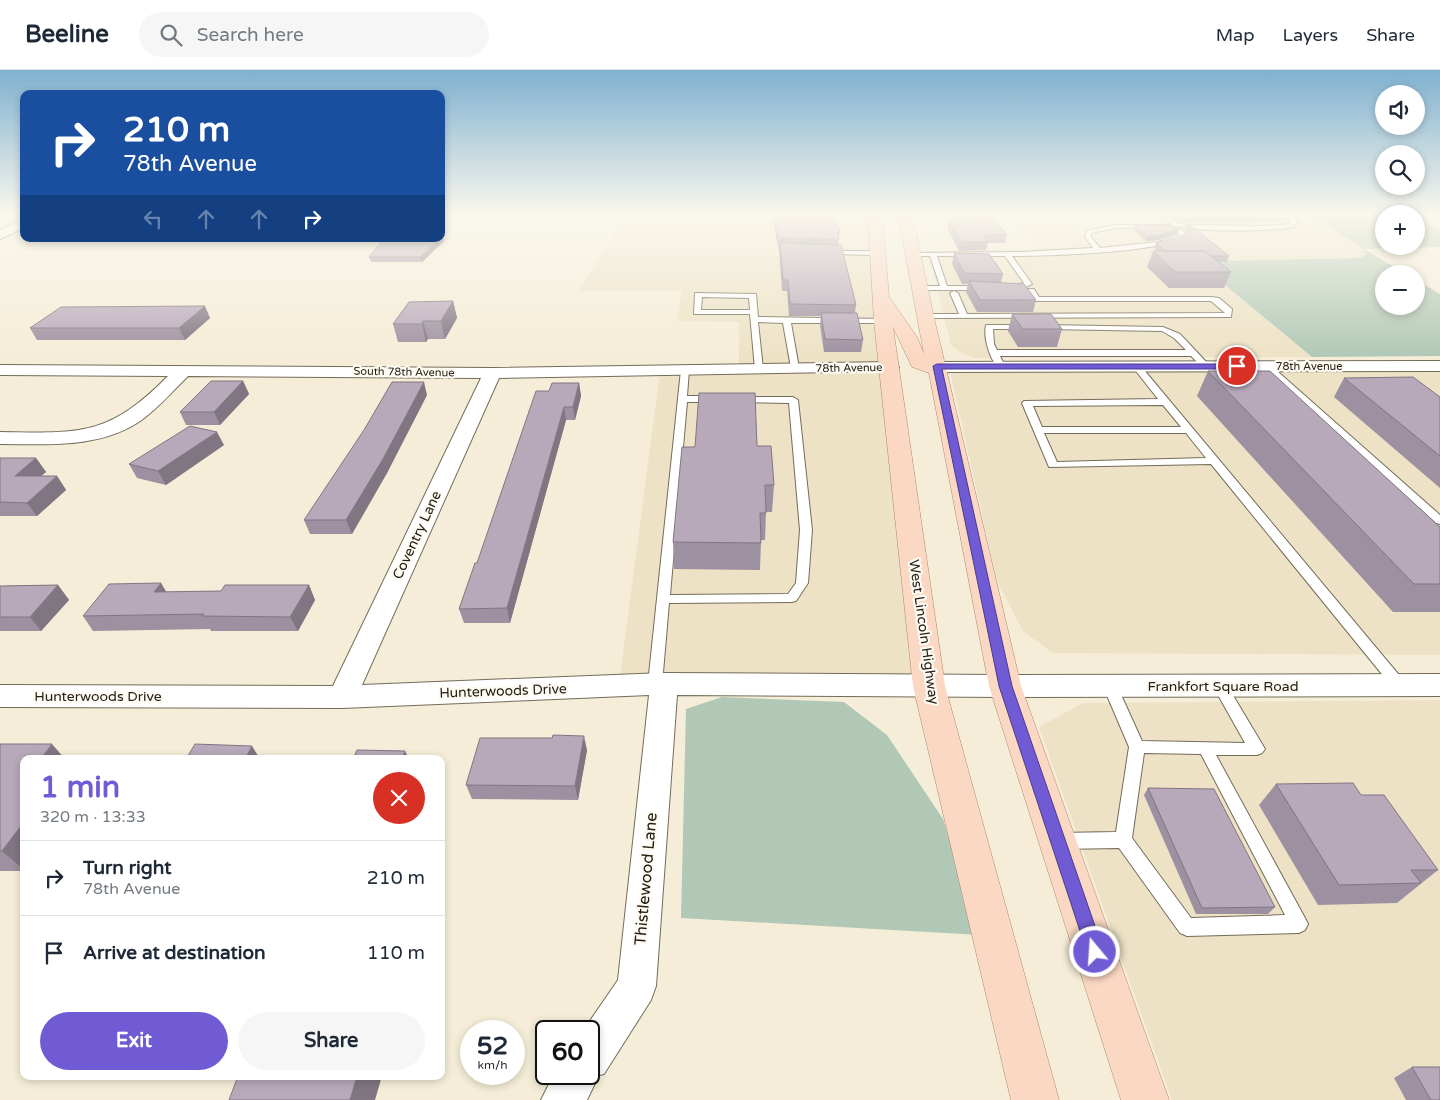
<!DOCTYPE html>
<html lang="en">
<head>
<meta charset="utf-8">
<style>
  body { margin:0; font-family:"Varela Round",sans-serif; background:#f6f6f7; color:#1f2937; height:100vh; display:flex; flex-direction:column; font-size:19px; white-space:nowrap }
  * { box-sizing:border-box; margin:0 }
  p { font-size:16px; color:#747a83 }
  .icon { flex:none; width:28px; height:28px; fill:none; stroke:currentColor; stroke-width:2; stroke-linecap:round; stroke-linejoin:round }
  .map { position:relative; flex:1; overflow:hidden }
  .panel { position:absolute; left:20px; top:685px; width:425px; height:325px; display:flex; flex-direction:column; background:#fff; border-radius:10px; box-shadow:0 2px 8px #0003 }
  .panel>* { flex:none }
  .banner { position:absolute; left:20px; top:20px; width:425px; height:152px; border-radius:10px; box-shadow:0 2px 8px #0003; background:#1a4fa0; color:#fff; overflow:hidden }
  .controls { position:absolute; left:1375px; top:15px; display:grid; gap:10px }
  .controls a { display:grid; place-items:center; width:50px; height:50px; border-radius:50%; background:#fff; box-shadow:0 2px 8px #0003; font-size:25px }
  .speed { position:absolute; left:460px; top:950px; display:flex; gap:10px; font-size:25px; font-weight:700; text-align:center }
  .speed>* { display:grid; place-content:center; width:65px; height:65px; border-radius:50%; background:#fff; box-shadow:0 2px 8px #0003; line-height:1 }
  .speed small { font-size:12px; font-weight:400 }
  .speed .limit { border:2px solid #111; border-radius:8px; background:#fff; color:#111 }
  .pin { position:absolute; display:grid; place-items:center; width:42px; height:42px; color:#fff; margin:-21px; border:2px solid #fff; border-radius:50%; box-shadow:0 1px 5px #0007 }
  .me { position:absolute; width:55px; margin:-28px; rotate:342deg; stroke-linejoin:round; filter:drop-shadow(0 0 4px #0008) }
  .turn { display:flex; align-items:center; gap:18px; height:105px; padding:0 20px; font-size:22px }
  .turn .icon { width:65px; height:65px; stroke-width:2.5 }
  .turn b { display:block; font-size:35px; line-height:42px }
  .lanes { display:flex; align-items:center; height:48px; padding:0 20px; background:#0003; justify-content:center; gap:25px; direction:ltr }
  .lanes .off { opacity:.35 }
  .round { display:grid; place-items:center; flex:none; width:52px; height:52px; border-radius:26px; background:#f6f6f7 }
  .overview { display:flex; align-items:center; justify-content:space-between; height:85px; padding:0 20px }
  h1 { font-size:30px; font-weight:800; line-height:38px; color:#715bd5 }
  .button { display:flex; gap:10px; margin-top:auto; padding:10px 20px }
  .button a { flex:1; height:58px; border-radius:30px; background:#715bd5; color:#fff; font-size:20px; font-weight:800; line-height:58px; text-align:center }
  .button a+a { background:#f6f6f7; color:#1f2937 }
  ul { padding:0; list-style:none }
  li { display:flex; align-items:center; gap:15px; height:75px; padding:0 20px; border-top:1px solid #e0e1e3 }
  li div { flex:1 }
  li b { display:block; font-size:19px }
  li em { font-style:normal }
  header { display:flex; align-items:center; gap:30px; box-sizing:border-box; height:70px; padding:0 25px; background:#fff; border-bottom:1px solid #e0e1e3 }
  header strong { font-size:24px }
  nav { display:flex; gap:28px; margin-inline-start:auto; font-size:18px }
  .search { width:350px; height:45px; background:#f6f6f7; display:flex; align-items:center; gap:12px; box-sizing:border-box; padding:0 18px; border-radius:28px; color:#747a83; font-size:19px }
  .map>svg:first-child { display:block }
  .built { fill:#ede2c5 }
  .green { fill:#b1c8b6 }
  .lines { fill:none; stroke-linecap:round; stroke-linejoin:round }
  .service-casing { stroke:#736c59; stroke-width:2 }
  .minor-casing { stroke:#736c59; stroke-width:2 }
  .primary-casing { stroke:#ad876d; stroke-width:1 }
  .service { fill:#fff; fill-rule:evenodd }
  .minor { fill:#fff; fill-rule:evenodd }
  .primary { fill:#fbd8c3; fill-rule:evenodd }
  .wall { fill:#9d90a0 }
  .shaded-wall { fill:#807682 }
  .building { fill:#b7a8ba; stroke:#807682 }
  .route { fill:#715bd5; stroke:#493b8a }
  .labels { text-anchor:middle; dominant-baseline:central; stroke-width:4.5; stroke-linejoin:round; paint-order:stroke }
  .far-street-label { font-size:11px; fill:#232018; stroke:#fefaf2 }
  .street-label { font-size:14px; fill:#232018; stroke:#fefaf2 }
  .near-street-label { font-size:16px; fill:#232018; stroke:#fefaf2 }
</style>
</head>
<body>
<header>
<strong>Beeline</strong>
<div class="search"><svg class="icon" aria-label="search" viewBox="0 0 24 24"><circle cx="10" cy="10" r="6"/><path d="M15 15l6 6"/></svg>Search here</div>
<nav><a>Map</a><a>Layers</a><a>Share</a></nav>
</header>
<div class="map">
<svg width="1440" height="1030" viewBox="0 0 1440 1030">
  <rect width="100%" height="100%" fill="#f5edd7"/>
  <path class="built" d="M 626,144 L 870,144 L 885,295 L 739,296 L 739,252 L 677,251 L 682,221 L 579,221 Z
    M 1307,144 L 1364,178 L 1367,184 L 1360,188 L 1208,202 L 1312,287 L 974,288 L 959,281 L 951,275 L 927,181 L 1035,179 L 1013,145 Z
    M 884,300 L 915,607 L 620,606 L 660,303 Z
    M 950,301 L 1440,301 L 1440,585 L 1053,583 L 1023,561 L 997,511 Z
    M 1440,630 L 1440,1030 L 1172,1030 L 1039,657 L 1083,633 Z"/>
  <path class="green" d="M 1307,144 L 1384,144 L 1384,176 L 1416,176 L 1416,149 L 1440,161 L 1440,177 L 1364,179 L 1406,204 L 1384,204 L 1384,236 L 1416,236 L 1416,210 L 1440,224 L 1440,286 L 1312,287 L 1208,201 L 1213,195 L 1228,191 L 1360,188 L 1367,184 L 1363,178 Z
    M 722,627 L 844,632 L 887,665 L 943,749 L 980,865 L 681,848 L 686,639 Z"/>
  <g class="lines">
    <g class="service-casing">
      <path id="service" d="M 1161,144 L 1168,144 L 1177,153 L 1188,155 L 1265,156 L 1290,154 L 1291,151 L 1284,144 L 1291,144 L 1297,151 L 1294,157 C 1266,162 1203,162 1175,156 L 1188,165 C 1167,183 1044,186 1012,186 L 1032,214 L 1022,219 L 1034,219 L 1039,227 L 1211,227 L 1219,228 L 1232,239 L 1231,247 L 925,248 L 921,246 L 925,244 L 959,244 L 950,223 L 954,221 L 958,223 L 967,244 L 1225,243 L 1211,231 L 1034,231 L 1029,223 L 1014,223 L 1010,221 L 1010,216 L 1024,213 L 1005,186 L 937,186 L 947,216 L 982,216 L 986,218 L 985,220 L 919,220 L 915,218 L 919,216 L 940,216 L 930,186 L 913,186 L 910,184 L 911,183 L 1021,182 L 1093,178 L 1085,167 L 1086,161 L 1115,155 L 1173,155 ZM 1154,157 L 1172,159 L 1181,165 L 1158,172 L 1100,178 L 1091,167 L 1091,163 L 1115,158 Z
        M 825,181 L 878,181 L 881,183 L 878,185 L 823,184 L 823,182 Z
        M 695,223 L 756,224 L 758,247 L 883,249 L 887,251 L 883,253 L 791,253 L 799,298 L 795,301 L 791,298 L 783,253 L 758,252 L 763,299 L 759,302 L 755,299 L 750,244 L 694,244 ZM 702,227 L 749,228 L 750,240 L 701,240 Z
        M 986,255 L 1025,255 L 1029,257 L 1025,259 L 993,259 L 994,274 L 997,280 L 1186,280 L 1174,268 L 1162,261 L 1045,259 L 1041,257 L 1045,255 L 1163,257 L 1180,264 L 1210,296 L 1203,298 L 1191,286 L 1000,286 L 1005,296 L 1001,299 C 990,294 983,266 986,255 Z
        M 1136,293 L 1139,294 L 1404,611 L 1406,615 L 1404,619 L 1399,620 L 1394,619 L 1211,394 L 1049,397 L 1022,333 L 1024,331 L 1158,329 L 1132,296 ZM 1163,335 L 1181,357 L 1042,357 L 1033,336 ZM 1044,363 L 1186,363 L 1206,388 L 1057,392 Z
        M 1268,293 L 1440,445 L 1440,454 L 1436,453 L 1265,298 L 1264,296 Z
        M 685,297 L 689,300 L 687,326 L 714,326 L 719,329 L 714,332 L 687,332 L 670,525 L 788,524 L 796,513 L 800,460 L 789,333 L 736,332 L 736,328 L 739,327 L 793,327 L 798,330 L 812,460 L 808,513 L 796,531 L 792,532 L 669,533 L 662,614 L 660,618 L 655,619 L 650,618 L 648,614 L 681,300 Z
        M 1110,611 L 1115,612 L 1117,616 L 1142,671 L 1245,673 L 1213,616 L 1215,612 L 1220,611 L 1225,612 L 1265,679 L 1262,683 L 1257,685 L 1216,685 L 1305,848 L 1308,854 L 1305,860 L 1299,863 L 1187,866 L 1180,863 L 1119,778 L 1059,779 L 1053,776 L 1051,771 L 1053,766 L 1059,763 L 1116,762 L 1129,677 L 1103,616 L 1105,612 ZM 1144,683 L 1201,684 L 1285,845 L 1191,848 L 1132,768 Z"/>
    </g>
    <g class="minor-casing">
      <path id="minor" d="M 24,149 L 24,158 L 0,169 L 0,160 Z
        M 1440,291 L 1440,301 L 937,302 L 931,301 L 928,297 L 931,293 L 937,292 Z
        M 890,292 L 896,293 L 899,297 L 896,301 L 499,308 L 362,615 L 664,603 L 1005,605 L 1440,604 L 1440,626 L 1005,627 L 677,625 L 656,916 L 651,930 L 604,1004 L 599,1005 L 587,1030 L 541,1030 L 554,1004 L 589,1004 L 589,961 L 583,961 L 618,910 L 649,625 L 342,638 L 0,637 L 0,615 L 333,616 L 481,308 L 188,306 C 173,321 159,337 143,349 C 102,379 48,374 0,374 L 0,362 C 80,363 108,367 168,306 L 0,305 L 0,295 L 492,298 Z"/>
    </g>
    <g class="primary-casing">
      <path id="primary" d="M 868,144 L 882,144 L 889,227 L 917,267 L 924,284 L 898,144 L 912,144 L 935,252 L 1021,616 L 1169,1030 L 1121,1030 L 989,616 L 929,303 L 912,297 L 893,257 L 945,616 L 1059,1030 L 1011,1030 L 913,616 L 874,251 Z"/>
    </g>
    <use href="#service" class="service"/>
    <use href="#minor" class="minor"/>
    <use href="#primary" class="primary"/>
  </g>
  <path class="wall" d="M 771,144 L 834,144 L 840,162 L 838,175 L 856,235 L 855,243 L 863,270 L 861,282 L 824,282 L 820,255 L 821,246 L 789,246 L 787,221 L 782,221 L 779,180 Z
    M 953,144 L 990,144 L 1007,165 L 1005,173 L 988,173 L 986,180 L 959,181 L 947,158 L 948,150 L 954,150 L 952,147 Z
    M 1170,144 L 1284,144 L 1281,151 L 1188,153 L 1178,151 Z
    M 1135,155 L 1177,164 L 1158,170 L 1146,171 L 1134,160 Z
    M 1186,155 L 1229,186 L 1227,192 L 1218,192 L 1231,202 L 1224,218 L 1169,218 L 1147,197 L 1153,181 L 1157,181 L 1154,178 L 1156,173 L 1178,168 L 1188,163 L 1184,160 Z
    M 443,166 L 444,171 L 422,192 L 371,192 L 369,187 Z
    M 954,183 L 1003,204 L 1001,212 L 1036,230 L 1033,242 L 977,242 L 966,222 L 968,214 L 962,214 L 952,194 Z
    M 453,231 L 457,248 L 445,269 L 428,269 L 426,272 L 398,272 L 393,254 Z
    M 1012,244 L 1062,259 L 1057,277 L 1018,277 L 1008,261 Z
    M 210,248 L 185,270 L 37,270 L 30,258 Z
    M 1208,301 L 1440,457 L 1440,542 L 1393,542 L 1197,326 Z
    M 1344,308 L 1440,327 L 1440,418 L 1334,327 Z
    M 243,311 L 249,324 L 220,355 L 186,355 L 180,342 Z
    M 579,313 L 581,326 L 575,350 L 566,350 L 510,553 L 464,553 L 459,539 L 477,493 L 549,321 Z
    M 427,325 L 387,403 L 352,464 L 310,464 L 304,450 Z
    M 224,375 L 166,415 L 137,408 L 129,394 Z
    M 757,376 L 774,415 L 772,442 L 766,442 L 765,470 L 761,470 L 760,500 L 674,499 L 673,472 Z
    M 0,388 L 36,388 L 46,402 L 41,406 L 57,406 L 66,420 L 37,446 L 0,446 Z
    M 58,515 L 69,530 L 41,561 L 0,561 L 0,516 Z
    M 309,515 L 315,530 L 298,561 L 211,561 L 210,559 L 93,561 L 83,546 L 166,522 L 221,521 Z
    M 0,674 L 24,689 L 24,801 L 0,801 Z
    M 587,680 L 578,730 L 472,729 L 466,715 Z
    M 1276,714 L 1361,725 L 1438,800 L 1397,833 L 1318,835 L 1259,735 Z
    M 1148,718 L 1275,837 L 1268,844 L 1196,844 L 1144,725 Z
    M 1412,997 L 1440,1030 L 1406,1030 L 1394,1008 Z"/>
  <path class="shaded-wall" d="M 1179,159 L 1177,164 L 1158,170 L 1146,171 L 1148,166 Z
    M 443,166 L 444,171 L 422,192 L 420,187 L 440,169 L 441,169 L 441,167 Z
    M 784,168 L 783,178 L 780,173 L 779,181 L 779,171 Z
    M 453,231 L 457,248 L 445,269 L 441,251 Z
    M 205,236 L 210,248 L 185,270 L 179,258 Z
    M 423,251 L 428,269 L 426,272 L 422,254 Z
    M 243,311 L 249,324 L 220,355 L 214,342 Z
    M 424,312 L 427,325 L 387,403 L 352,464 L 346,450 Z
    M 579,313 L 581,326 L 575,350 L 573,337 Z
    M 564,337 L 566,350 L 510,553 L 507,538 Z
    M 217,362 L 224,375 L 166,415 L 158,401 Z
    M 36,388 L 46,402 L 25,419 L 15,406 Z
    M 57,406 L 66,420 L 37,446 L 27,433 Z
    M 161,513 L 170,528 L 154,522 Z
    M 58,515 L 69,530 L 41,561 L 30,547 Z
    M 309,515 L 315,530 L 298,561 L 290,547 Z
    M 584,666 L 587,680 L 578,730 L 575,716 Z
    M 52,674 L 65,689 L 43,686 Z
    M 252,676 L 260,689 L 245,689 Z
    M 405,681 L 409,689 L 402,689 Z
    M 24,752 L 24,800 L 2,781 Z
    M 357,1006 L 382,1006 L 375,1030 L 350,1030 Z"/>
  <path class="building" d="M 773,144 L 834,144 L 840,162 L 837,162 L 839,169 L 784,168 L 779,171 Z
    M 957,144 L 990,144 L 1007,165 L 983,165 L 988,172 L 961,172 L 948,150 L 961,150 Z
    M 1135,155 L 1168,155 L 1179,159 L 1159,165 L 1148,166 Z
    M 1186,155 L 1190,155 L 1229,186 L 1211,186 L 1205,181 L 1166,181 L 1156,173 L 1178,168 L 1191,161 L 1192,159 Z
    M 384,169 L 440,169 L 420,187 L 369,187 Z
    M 780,173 L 841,175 L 856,235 L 790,234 L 788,210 L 783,210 Z
    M 1153,181 L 1205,181 L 1231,202 L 1175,202 Z
    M 954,183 L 989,184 L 1003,204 L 964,203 Z
    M 969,211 L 1024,214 L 1036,230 L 980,230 Z
    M 453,231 L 441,251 L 423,251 L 422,254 L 393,254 L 409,232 Z
    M 205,236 L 179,258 L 30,258 L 61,237 Z
    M 821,243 L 857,243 L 863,270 L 825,269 Z
    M 1012,244 L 1051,244 L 1062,259 L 1023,259 Z
    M 1208,301 L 1270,301 L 1440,457 L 1440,514 L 1414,514 Z
    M 1413,307 L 1440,327 L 1440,386 L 1344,308 Z
    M 211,311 L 243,311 L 214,342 L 180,342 Z
    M 392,312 L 424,312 L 383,389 L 346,450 L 304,450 L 364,360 Z
    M 552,313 L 579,313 L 573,337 L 564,337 L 507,538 L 459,539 L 475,493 L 477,493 L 536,321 L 549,321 Z
    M 699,323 L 755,323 L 757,376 L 771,376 L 774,415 L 765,415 L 766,443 L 760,443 L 761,473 L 673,472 L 682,377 L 695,377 Z
    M 190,356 L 217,362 L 158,401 L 129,394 Z
    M 0,388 L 36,388 L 15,406 L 57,406 L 27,433 L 0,432 Z
    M 161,513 L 154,522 L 221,521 L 225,515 L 309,515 L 290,547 L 202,546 L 204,544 L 83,546 L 109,514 Z
    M 58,515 L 30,547 L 0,547 L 0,516 Z
    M 553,665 L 584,666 L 575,716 L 466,715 L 480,668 L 552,668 Z
    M 0,674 L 52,674 L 43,686 L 72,686 L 70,689 L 24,689 L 24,752 L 2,781 L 0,781 Z
    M 195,674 L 252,676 L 245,689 L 186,689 Z
    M 357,680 L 405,681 L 402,689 L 353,689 Z
    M 1353,713 L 1361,725 L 1384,725 L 1438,800 L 1411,800 L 1421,813 L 1339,815 L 1276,714 Z
    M 1148,718 L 1214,719 L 1275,837 L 1202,838 Z
    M 1412,997 L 1440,997 L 1440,1030 L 1431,1030 Z
    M 238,1006 L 357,1006 L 350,1030 L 229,1030 Z"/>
  <linearGradient id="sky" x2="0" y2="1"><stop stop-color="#7fb1d0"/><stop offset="0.5" stop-color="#faf7ed"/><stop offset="1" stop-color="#faf7ed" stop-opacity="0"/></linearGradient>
  <rect width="1440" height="288" fill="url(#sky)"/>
  <path class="route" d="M 937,294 L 1237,294 L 1241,296 L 1237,299 L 942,299 L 1012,616 L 1104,882 L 1101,888 L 1095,890 L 1089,888 L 1087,882 L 999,616 L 933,296 Z"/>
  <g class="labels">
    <g class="far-street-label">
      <text x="1309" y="296">78th Avenue</text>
      <text transform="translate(849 298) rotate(-1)">78th Avenue</text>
      <text transform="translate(404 302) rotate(1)">South 78th Avenue</text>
    </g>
    <g class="street-label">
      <text transform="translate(417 465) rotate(-65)">Coventry Lane</text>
      <text transform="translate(924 562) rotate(82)">West Lincoln Highway</text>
      <text x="1223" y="616">Frankfort Square Road</text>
      <text transform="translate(503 621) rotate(-2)">Hunterwoods Drive</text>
      <text x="98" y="626">Hunterwoods Drive</text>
    </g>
    <g class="near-street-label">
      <text transform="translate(646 809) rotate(-85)">Thistlewood Lane</text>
    </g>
  </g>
</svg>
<div class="controls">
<a><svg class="icon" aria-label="sound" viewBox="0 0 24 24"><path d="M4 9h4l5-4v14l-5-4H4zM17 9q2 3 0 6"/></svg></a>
<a><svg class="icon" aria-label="search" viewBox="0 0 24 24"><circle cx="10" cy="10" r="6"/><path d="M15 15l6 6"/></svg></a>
<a>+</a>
<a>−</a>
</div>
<div class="speed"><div>52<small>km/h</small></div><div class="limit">60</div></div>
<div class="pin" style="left:1237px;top:296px;background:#d93025"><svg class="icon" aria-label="arrive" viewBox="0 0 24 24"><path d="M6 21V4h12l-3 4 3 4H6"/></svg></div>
<svg class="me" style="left:1095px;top:882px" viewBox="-20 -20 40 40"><circle r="17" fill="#715bd5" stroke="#fff" stroke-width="3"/><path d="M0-11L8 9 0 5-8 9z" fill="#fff"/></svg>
<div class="banner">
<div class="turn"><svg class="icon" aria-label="right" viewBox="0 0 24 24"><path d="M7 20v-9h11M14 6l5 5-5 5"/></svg><div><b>210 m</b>78th Avenue</div></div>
<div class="lanes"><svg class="icon off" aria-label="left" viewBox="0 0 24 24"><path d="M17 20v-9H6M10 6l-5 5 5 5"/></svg><svg class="icon off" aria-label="ahead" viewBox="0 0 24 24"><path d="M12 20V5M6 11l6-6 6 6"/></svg><svg class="icon off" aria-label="ahead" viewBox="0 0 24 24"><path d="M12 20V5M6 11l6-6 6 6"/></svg><svg class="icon" aria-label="right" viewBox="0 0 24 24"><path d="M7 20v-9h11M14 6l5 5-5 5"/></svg></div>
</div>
<section class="panel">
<div class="overview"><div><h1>1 min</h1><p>320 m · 13:33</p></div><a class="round" style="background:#d93025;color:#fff"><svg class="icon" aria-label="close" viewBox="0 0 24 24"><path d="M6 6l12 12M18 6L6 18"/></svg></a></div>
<ul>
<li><svg class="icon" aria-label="right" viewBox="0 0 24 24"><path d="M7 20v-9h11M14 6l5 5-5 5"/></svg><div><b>Turn right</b><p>78th Avenue</p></div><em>210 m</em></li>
<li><svg class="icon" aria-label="arrive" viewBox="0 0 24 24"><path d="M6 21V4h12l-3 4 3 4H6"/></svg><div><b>Arrive at destination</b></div><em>110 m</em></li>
</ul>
<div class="button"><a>Exit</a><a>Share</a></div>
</section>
</div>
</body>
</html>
